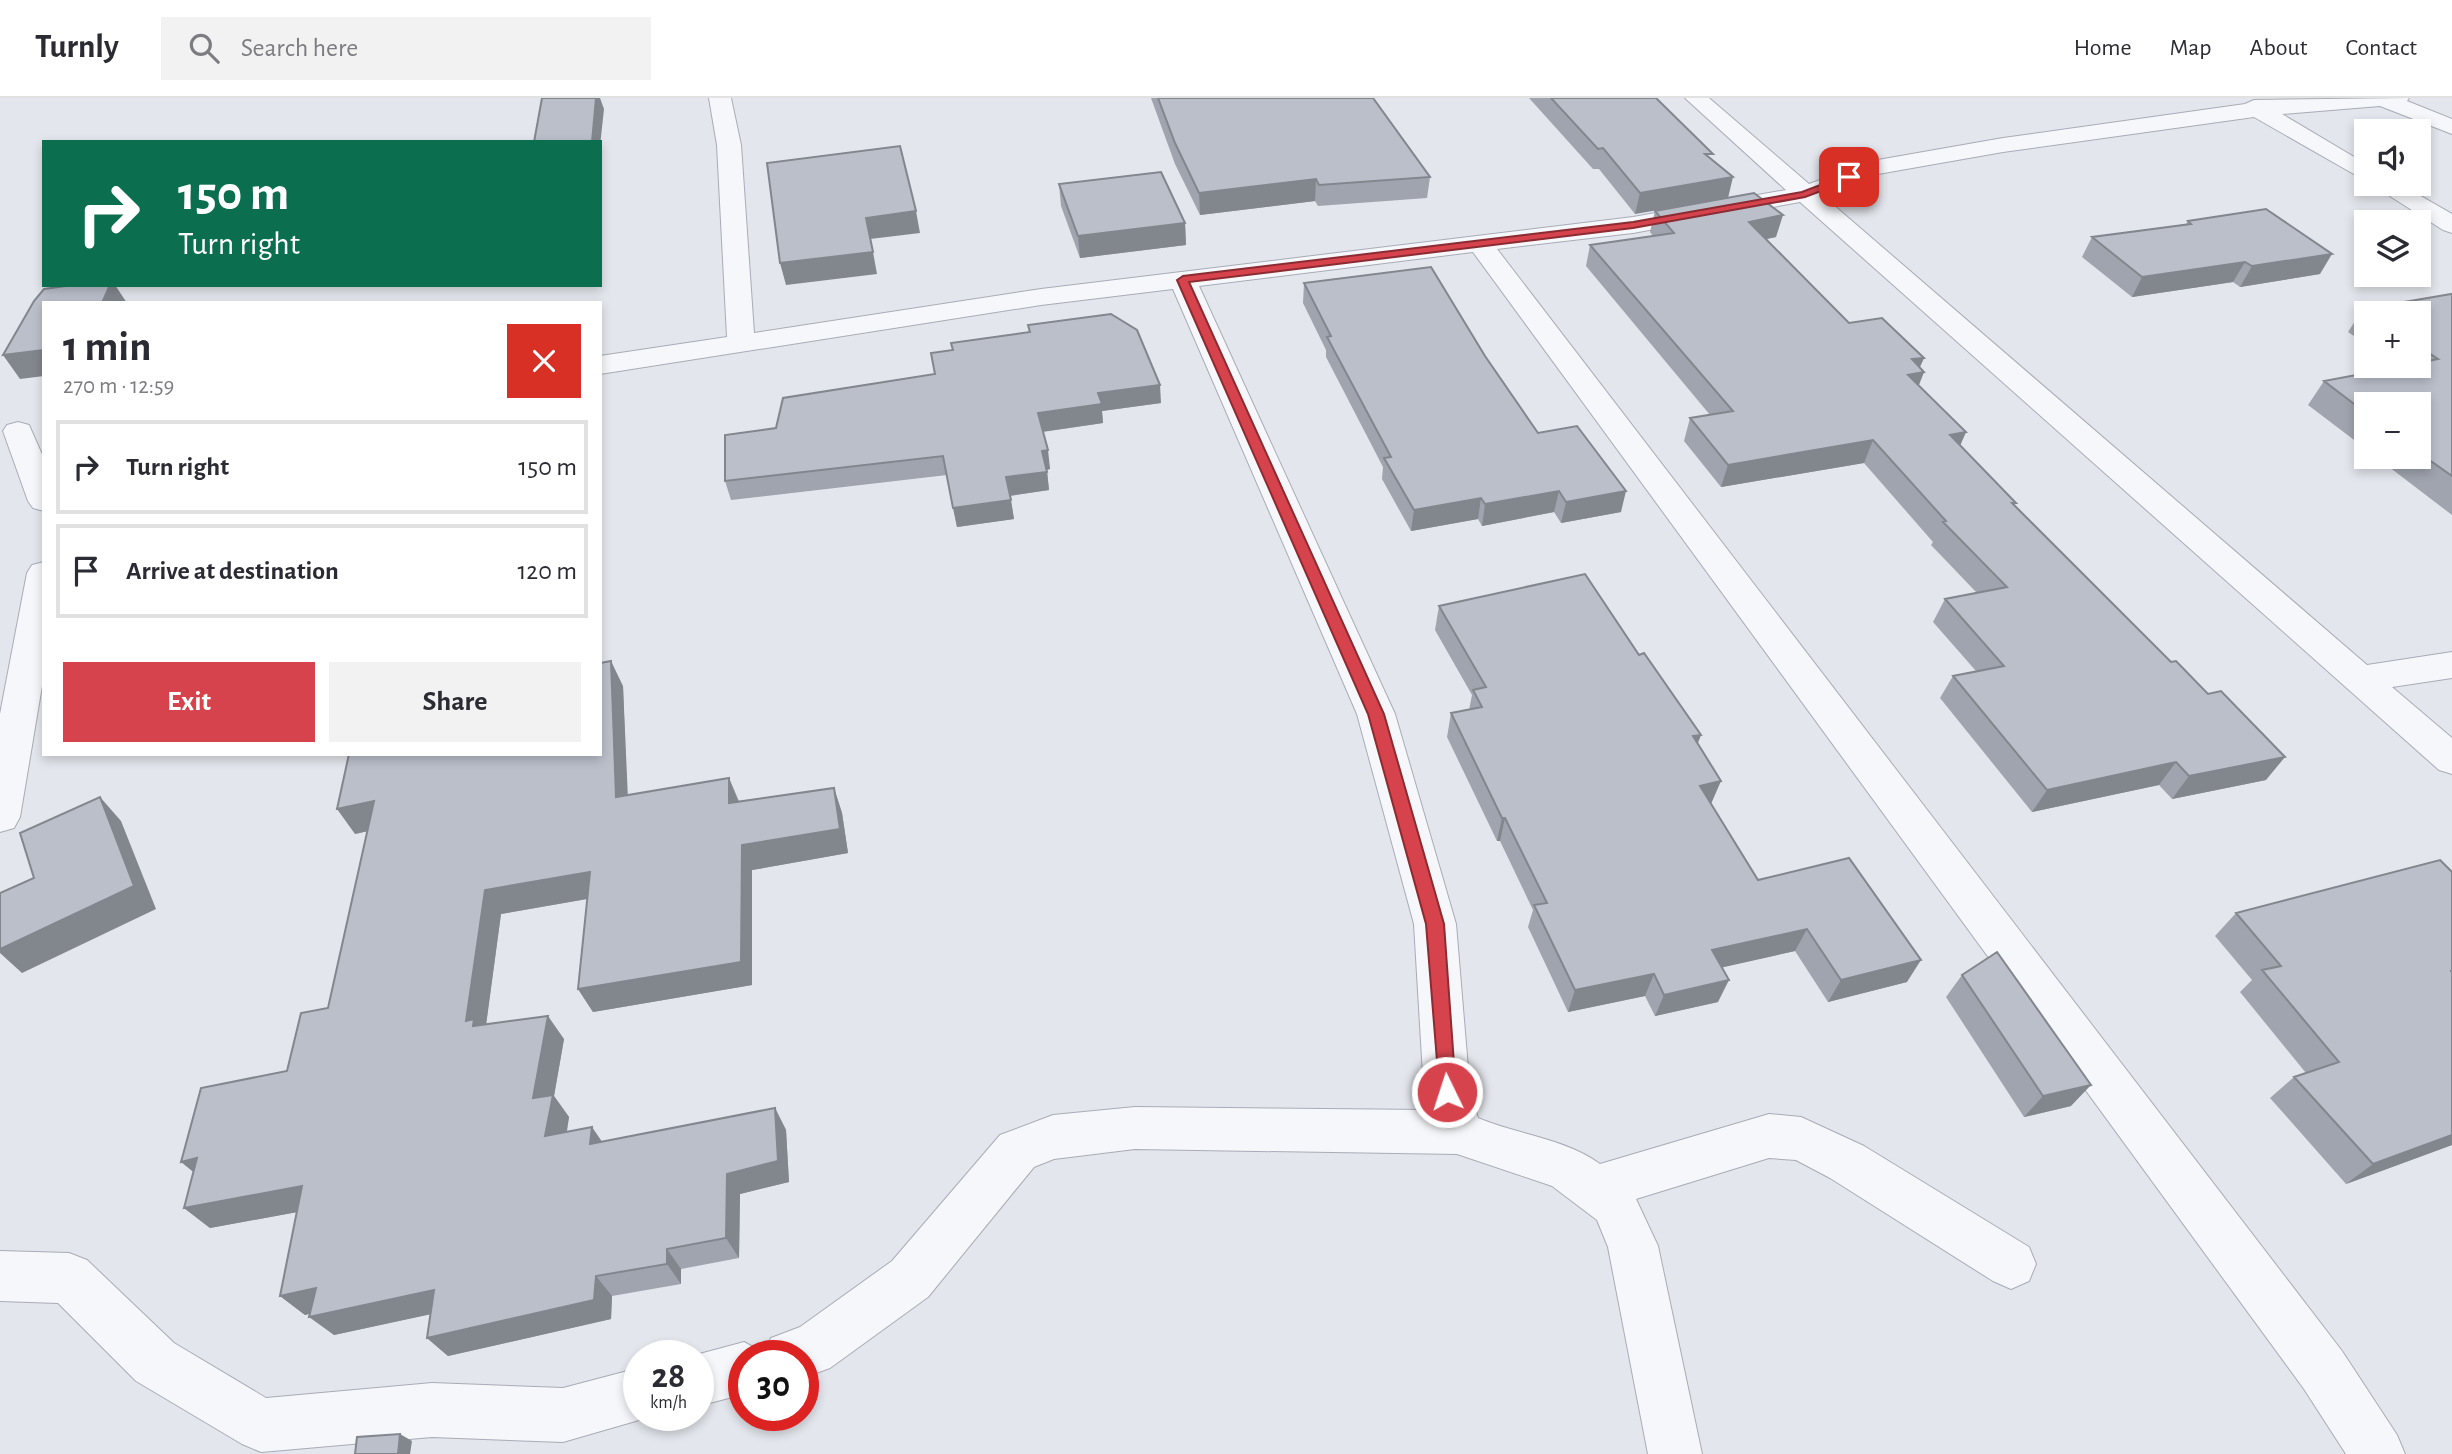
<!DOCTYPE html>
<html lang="en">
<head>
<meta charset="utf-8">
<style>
  body { margin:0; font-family:"Alegreya Sans",sans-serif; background:#f2f2f3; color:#2b2b33; height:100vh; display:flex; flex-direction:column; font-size:26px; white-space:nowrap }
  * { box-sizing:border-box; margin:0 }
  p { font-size:23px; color:#7c7c81 }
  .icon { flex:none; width:38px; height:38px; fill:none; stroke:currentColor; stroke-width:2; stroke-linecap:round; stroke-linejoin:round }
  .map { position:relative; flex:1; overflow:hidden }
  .drawer { position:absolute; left:42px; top:203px; width:560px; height:455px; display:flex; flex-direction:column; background:#fff; border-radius:0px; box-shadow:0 4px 10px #0003 }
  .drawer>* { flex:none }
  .banner { position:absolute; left:42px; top:42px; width:560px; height:147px; border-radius:0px; box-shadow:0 4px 10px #0003; background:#0b6e4f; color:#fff; overflow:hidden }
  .buttons { position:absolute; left:2354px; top:21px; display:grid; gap:14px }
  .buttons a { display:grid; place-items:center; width:77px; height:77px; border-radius:0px; background:#fff; box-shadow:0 4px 10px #0003; font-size:35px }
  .speed { position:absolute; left:623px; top:1242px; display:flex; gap:14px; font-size:35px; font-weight:700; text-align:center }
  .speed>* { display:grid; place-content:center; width:91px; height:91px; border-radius:50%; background:#fff; box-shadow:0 4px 10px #0003; line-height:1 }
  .speed small { font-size:18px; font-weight:400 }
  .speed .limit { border:10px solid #d22; background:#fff; color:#111 }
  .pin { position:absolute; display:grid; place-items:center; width:60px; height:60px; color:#fff; margin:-30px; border-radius:14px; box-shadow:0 4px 10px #0006 }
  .me { position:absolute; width:77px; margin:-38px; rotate:356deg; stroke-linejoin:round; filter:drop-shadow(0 0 5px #0008) }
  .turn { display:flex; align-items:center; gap:24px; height:147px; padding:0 21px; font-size:32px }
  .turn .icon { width:91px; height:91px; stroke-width:2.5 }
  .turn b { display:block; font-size:49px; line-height:60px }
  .round { display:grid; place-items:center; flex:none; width:74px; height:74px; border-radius:0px; background:#f2f2f3 }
  .head { display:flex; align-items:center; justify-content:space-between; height:119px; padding:0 21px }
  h1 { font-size:42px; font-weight:700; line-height:52px }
  .primary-button { display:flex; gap:14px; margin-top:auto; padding:14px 21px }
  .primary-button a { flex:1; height:80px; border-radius:0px; background:#d6434d; color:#fff; font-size:28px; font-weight:700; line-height:80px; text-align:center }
  .primary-button a+a { background:#f2f2f3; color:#2b2b33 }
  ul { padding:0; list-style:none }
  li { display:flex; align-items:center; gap:21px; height:94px; margin:0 14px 10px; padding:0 7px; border:4px solid #e1e1e2; border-radius:0px }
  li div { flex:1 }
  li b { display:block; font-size:26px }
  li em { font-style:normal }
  header { display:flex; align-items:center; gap:42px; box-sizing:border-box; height:98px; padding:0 35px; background:#fff; border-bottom:2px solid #e1e1e2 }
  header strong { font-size:33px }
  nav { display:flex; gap:38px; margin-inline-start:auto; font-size:24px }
  .search { width:490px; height:63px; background:#f2f2f3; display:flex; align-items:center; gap:18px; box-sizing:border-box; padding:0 24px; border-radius:0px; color:#7c7c81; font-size:26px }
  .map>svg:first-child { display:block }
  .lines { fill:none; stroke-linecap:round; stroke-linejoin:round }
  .street-casing { stroke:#a8acb7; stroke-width:2 }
  .street { fill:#f6f7fa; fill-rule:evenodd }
  .wall { fill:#a0a4ae }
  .shaded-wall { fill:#82868d }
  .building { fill:#babfca; stroke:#82868d; stroke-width:2 }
  .route { fill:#d6434d; stroke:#8b2c32; stroke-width:2 }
</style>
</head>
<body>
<header>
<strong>Turnly</strong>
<div class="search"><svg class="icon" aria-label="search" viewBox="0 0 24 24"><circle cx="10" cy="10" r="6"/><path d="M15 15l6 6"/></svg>Search here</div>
<nav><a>Home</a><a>Map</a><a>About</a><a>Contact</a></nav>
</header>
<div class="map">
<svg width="2452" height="1356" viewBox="0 0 2452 1356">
  <rect width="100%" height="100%" fill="#e3e6ec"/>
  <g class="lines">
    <g class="street-casing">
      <path id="street" d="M 709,0 L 731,0 L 741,47 L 754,235 L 1041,191 L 1633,119 L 1786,92 L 1685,0 L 1709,0 L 1809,86 L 1872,63 L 2003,40 L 2245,6 L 2254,2 L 2409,0 L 2407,3 L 2452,21 L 2452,36 L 2380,8 L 2282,16 L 2366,66 L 2366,83 L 2254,19 L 2003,54 L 1878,76 L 1823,98 L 2367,567 L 2452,554 L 2452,580 L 2392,589 L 2452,640 L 2452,676 L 2439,672 L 1800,104 L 1633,135 L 1497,151 L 2342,1253 L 2397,1337 L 2405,1356 L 2346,1356 L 2304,1291 L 1473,154 L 1199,188 L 1395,616 L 1456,826 L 1470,994 L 1478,1020 C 1518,1037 1564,1040 1600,1066 L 1769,1016 L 1801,1019 L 1864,1048 L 2029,1149 L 2036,1166 L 2029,1183 L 2011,1191 L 1993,1183 L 1830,1080 L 1796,1062 L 1769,1060 L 1636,1101 L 1658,1148 L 1702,1356 L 1648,1356 L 1608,1149 L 1597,1122 L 1552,1088 L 1457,1056 L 1135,1051 L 1054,1061 L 1034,1069 L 928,1199 L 830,1270 L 803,1280 L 803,1258 L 744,1258 L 744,1296 L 698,1308 L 698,1258 L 692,1258 L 744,1244 L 764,1255 L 771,1240 L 800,1229 L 892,1163 L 1000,1037 L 1053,1017 L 1135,1009 L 1429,1012 L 1424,994 L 1414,826 L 1357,616 L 1173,191 L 1041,207 L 600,276 L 600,258 L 727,239 L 717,47 Z
        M 2371,86 L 2400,86 L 2452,116 L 2452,135 L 2443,132 Z
        M 18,324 L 29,327 L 44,361 L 44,413 L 33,410 L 28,403 L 3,333 L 7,327 Z
        M 44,464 L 44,576 L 20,719 L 14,730 L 0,734 L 0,616 L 27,475 L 32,467 Z
        M 0,1153 L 69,1155 L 87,1162 L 174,1245 L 266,1300 L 432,1285 L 563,1290 L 639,1270 L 639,1318 L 653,1318 L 563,1344 L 432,1339 L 261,1354 L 242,1346 L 136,1283 L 58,1205 L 0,1203 Z"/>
    </g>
    <use href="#street" class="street"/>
  </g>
  <path class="wall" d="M 1151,0 L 1373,0 L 1430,79 L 1427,100 L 1318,108 L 1315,103 L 1200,117 L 1175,66 Z
    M 1529,0 L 1656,0 L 1711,61 L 1635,116 L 1599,71 L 1593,71 Z
    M 1059,86 L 1185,125 L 1186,147 L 1080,160 L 1061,108 Z
    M 1655,113 L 1776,139 L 1766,141 L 1849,225 L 1924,260 L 1920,269 L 1924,274 L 1919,287 L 1966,334 L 1960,347 L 2016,405 L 2014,408 L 2266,682 L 2172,701 L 2159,687 L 2032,714 L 1940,600 L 1953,578 L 1976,573 L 1933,524 L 1945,501 L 1977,495 L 1931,447 L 1933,444 L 1864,365 L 1721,389 L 1684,343 L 1690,320 L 1710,317 L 1586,168 L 1590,147 L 1653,138 L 1650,134 Z
    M 2188,123 L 2320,176 L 2240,189 L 2233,184 L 2132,199 L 2082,159 L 2092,139 L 2186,126 Z
    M 1304,185 L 1485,258 L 1538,335 L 1621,414 L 1561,425 L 1554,414 L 1482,428 L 1478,421 L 1411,433 L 1382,381 L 1383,369 L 1326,259 L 1326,252 L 1303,205 Z
    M 2452,196 L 2452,417 L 2376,359 L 2418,359 L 2418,306 L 2366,306 L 2366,351 L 2308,307 L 2324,283 L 2398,269 L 2397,268 L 2418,268 L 2418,215 L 2366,215 L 2366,246 L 2348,234 L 2363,211 Z
    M 1028,227 L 1161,305 L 1102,313 L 1103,325 L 1043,334 L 1050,371 L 1047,372 L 1049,392 L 1010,398 L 1014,421 L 957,429 L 947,377 L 731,402 L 725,383 L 776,330 L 935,276 L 953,252 L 1029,234 Z
    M 1439,508 L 1639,557 L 1701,637 L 1697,646 L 1711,707 L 1758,782 L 1907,884 L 1828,904 L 1795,853 L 1722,869 L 1718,904 L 1655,918 L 1645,898 L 1568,914 L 1528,829 L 1533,812 L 1500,743 L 1497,743 L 1447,639 L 1451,615 L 1469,612 L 1472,597 L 1435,532 Z
    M 623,588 L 627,697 L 729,680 L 739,703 L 834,690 L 842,715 L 848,755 L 752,772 L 752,887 L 593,914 L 578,891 L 587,801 L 501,816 L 486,926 L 564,941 L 554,998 L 569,1019 L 567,1034 L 602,1044 L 775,1010 L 786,1032 L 789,1084 L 740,1096 L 739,1160 L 681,1171 L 681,1186 L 612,1198 L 611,1221 L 448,1258 L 427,1240 L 430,1216 L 334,1237 L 310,1215 L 305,1217 L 280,1198 L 297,1114 L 210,1130 L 184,1110 L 287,973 L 328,910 L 367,733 L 355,736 Z
    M 2236,815 L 2452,1047 L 2346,1086 L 2270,1000 L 2294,979 L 2306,975 L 2240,894 L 2252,882 L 2215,838 Z
    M 1962,877 L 2071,1008 L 2024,1019 L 1946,899 Z"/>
  <path class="shaded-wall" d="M 596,0 L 600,0 L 604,11 L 600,48 L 600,44 L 592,44 Z
    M 1733,79 L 1728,100 L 1635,116 L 1640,95 Z
    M 1316,81 L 1315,103 L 1200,117 L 1199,95 Z
    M 916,113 L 920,135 L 870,141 L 866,120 Z
    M 1783,117 L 1776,139 L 1743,146 L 1749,124 Z
    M 1185,125 L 1186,147 L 1080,160 L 1078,138 Z
    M 873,154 L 877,176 L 786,187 L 780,165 Z
    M 2332,156 L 2320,176 L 2240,189 L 2252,168 Z
    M 2245,164 L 2233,184 L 2132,199 L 2142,179 Z
    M 110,187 L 115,187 L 127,205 L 102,205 Z
    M 44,252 L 44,278 L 20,281 L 3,257 Z
    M 1924,260 L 1917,275 L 1924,274 L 1915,296 L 1899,299 L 1912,261 Z
    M 1160,287 L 1161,305 L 1102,313 L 1103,325 L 1040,334 L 1038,315 L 1098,295 Z
    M 1966,334 L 1956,357 L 1950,337 Z
    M 1873,342 L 1864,365 L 1721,389 L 1728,367 Z
    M 1048,352 L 1050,371 L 1044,372 L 1042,353 Z
    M 1047,374 L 1049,392 L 1008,398 L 1006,379 Z
    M 1559,393 L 1554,414 L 1482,428 L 1485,406 Z
    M 1626,393 L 1621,414 L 1561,425 L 1566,404 Z
    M 1481,400 L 1478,421 L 1411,433 L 1414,412 Z
    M 1011,402 L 1014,421 L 957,429 L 953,410 Z
    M 611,563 L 623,588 L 629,724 L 616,699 Z
    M 1701,637 L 1692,660 L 1693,638 Z
    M 2285,659 L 2266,682 L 2172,701 L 2189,678 Z
    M 2176,664 L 2159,687 L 2032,714 L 2047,692 Z
    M 729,680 L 739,705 L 729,705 Z
    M 1721,683 L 1711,706 L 1700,688 Z
    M 834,690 L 842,715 L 848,755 L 752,772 L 752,887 L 593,914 L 578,891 L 742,747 Z
    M 100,699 L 121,723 L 156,811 L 22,875 L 0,855 L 0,851 Z
    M 374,703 L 391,728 L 355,736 L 337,711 Z
    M 1502,720 L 1505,720 L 1500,743 L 1497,743 Z
    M 590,774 L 604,798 L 501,816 L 485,935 L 466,923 L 485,792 Z
    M 1807,831 L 1795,853 L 1702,874 L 1712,852 Z
    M 1921,862 L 1907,884 L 1828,904 L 1841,882 Z
    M 1654,876 L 1645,898 L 1568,914 L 1575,892 Z
    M 1729,882 L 1718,904 L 1655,918 L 1664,897 Z
    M 548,918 L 564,941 L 554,998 L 569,1019 L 562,1060 L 545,1038 L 533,1000 Z
    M 2091,987 L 2071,1008 L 2024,1019 L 2043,998 Z
    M 775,1010 L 786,1032 L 789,1084 L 740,1096 L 739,1160 L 726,1140 L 727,1076 Z
    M 592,1029 L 607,1051 L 590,1046 Z
    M 2452,1037 L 2452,1047 L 2346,1086 L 2373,1066 Z
    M 197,1060 L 207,1085 L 181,1064 Z
    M 302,1088 L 325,1109 L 210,1130 L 184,1110 Z
    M 667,1151 L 681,1171 L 681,1186 L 667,1166 Z
    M 596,1178 L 612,1198 L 611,1221 L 448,1258 L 427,1240 Z
    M 316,1190 L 340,1209 L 305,1217 L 280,1198 Z
    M 434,1192 L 455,1211 L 334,1237 L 309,1219 Z
    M 400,1336 L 412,1343 L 410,1356 L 398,1356 Z"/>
  <path class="building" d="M 542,0 L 596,0 L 592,44 L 534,44 Z
    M 1158,0 L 1373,0 L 1430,79 L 1319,87 L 1316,81 L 1199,95 L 1175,45 Z
    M 1551,0 L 1656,0 L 1713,56 L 1705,56 L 1733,79 L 1640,95 L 1603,50 L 1598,51 Z
    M 900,48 L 916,113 L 866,120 L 873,154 L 780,165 L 767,65 Z
    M 1161,74 L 1185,125 L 1078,138 L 1059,86 Z
    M 1754,95 L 1783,117 L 1749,124 L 1849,225 L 1882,220 L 1924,260 L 1912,261 L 1924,274 L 1908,277 L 1966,334 L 1950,337 L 2016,405 L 2012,405 L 2171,564 L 2176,563 L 2208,596 L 2221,593 L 2285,659 L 2189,678 L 2176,664 L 2047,692 L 1953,578 L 2004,568 L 1945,501 L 2007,489 L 1943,424 L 1946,423 L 1873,342 L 1728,367 L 1690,320 L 1733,313 L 1590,147 L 1674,135 L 1655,113 Z
    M 2266,111 L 2332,156 L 2252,168 L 2245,164 L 2142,179 L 2092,139 L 2191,126 L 2188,123 Z
    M 1431,169 L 1485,258 L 1538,335 L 1577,328 L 1626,393 L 1566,404 L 1559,393 L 1485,406 L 1481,400 L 1414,412 L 1384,360 L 1391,359 L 1327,239 L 1331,238 L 1304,185 Z
    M 73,187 L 110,187 L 102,205 L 44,205 L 44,252 L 3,257 L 34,203 L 44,191 Z
    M 2451,196 L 2452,196 L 2452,378 L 2418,354 L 2418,306 L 2366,306 L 2366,315 L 2324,283 L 2404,268 L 2418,268 L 2418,265 L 2438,261 L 2418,248 L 2418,215 L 2370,215 L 2363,211 Z
    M 1111,216 L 1137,232 L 1160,287 L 1098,295 L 1102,306 L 1038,315 L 1048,352 L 1042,353 L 1047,374 L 1006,379 L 1011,402 L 953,410 L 943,358 L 725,383 L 725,337 L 776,330 L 783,300 L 935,276 L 931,255 L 953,252 L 951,245 L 1030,234 L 1028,227 Z
    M 1585,476 L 1639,557 L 1644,555 L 1701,637 L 1693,638 L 1721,683 L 1700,688 L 1758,782 L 1849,760 L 1921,862 L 1841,882 L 1807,831 L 1712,852 L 1729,882 L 1664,897 L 1654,876 L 1575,892 L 1534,807 L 1547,805 L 1505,720 L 1502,720 L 1451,615 L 1482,609 L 1473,592 L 1486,589 L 1439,508 Z
    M 611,563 L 616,699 L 729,680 L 729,705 L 834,690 L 840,731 L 742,747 L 741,864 L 578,891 L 590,774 L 485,792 L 466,923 L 474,921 L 473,928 L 548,918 L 533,1000 L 553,997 L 545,1038 L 592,1029 L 590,1046 L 775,1010 L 778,1063 L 727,1076 L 726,1140 L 667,1151 L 667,1166 L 596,1178 L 594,1202 L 427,1240 L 434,1192 L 309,1219 L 316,1190 L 280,1198 L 302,1088 L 184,1110 L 197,1060 L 181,1064 L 201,990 L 287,973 L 301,915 L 328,910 L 374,703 L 337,711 L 349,656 L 600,656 L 600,565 Z
    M 100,699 L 134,788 L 0,851 L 0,795 L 34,780 L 20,735 Z
    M 2440,762 L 2452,774 L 2452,872 L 2451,873 L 2452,874 L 2452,1037 L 2373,1066 L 2294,979 L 2339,964 L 2262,872 L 2281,868 L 2236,815 Z
    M 1997,854 L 2091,987 L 2043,998 L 1962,877 Z
    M 400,1336 L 398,1356 L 355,1356 L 357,1339 Z"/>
  <path class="route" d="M 1849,76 L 1853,81 L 1805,99 L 1633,130 L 1189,184 L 1384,616 L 1444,826 L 1456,994 L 1453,1000 L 1447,1003 L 1440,1000 L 1426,826 L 1368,616 L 1177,182 L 1183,178 L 1633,124 L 1802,94 Z"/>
</svg>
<div class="buttons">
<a><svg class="icon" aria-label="sound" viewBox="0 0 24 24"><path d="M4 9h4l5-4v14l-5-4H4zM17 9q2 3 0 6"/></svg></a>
<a><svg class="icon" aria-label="layers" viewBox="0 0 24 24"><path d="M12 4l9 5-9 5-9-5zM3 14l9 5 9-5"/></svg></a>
<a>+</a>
<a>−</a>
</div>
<div class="speed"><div>28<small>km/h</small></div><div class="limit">30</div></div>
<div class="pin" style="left:1849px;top:79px;background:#d93025"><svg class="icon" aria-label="arrive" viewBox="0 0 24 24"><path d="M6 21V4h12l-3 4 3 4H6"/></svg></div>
<svg class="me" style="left:1447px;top:994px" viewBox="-20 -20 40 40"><circle r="17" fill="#d6434d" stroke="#fff" stroke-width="3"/><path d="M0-11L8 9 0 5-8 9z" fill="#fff"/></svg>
<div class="banner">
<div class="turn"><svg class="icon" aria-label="right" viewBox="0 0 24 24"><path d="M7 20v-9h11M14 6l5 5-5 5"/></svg><div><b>150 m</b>Turn right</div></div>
</div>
<section class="drawer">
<div class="head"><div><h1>1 min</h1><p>270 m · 12:59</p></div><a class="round" style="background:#d93025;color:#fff"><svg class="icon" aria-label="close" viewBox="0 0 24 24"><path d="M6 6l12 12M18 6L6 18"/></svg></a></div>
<ul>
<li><svg class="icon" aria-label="right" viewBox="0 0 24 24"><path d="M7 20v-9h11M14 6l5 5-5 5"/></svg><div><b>Turn right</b></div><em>150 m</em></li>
<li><svg class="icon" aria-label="arrive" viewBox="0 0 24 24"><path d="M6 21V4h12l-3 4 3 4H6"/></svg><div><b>Arrive at destination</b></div><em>120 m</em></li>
</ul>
<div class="primary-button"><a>Exit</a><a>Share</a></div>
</section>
</div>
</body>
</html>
